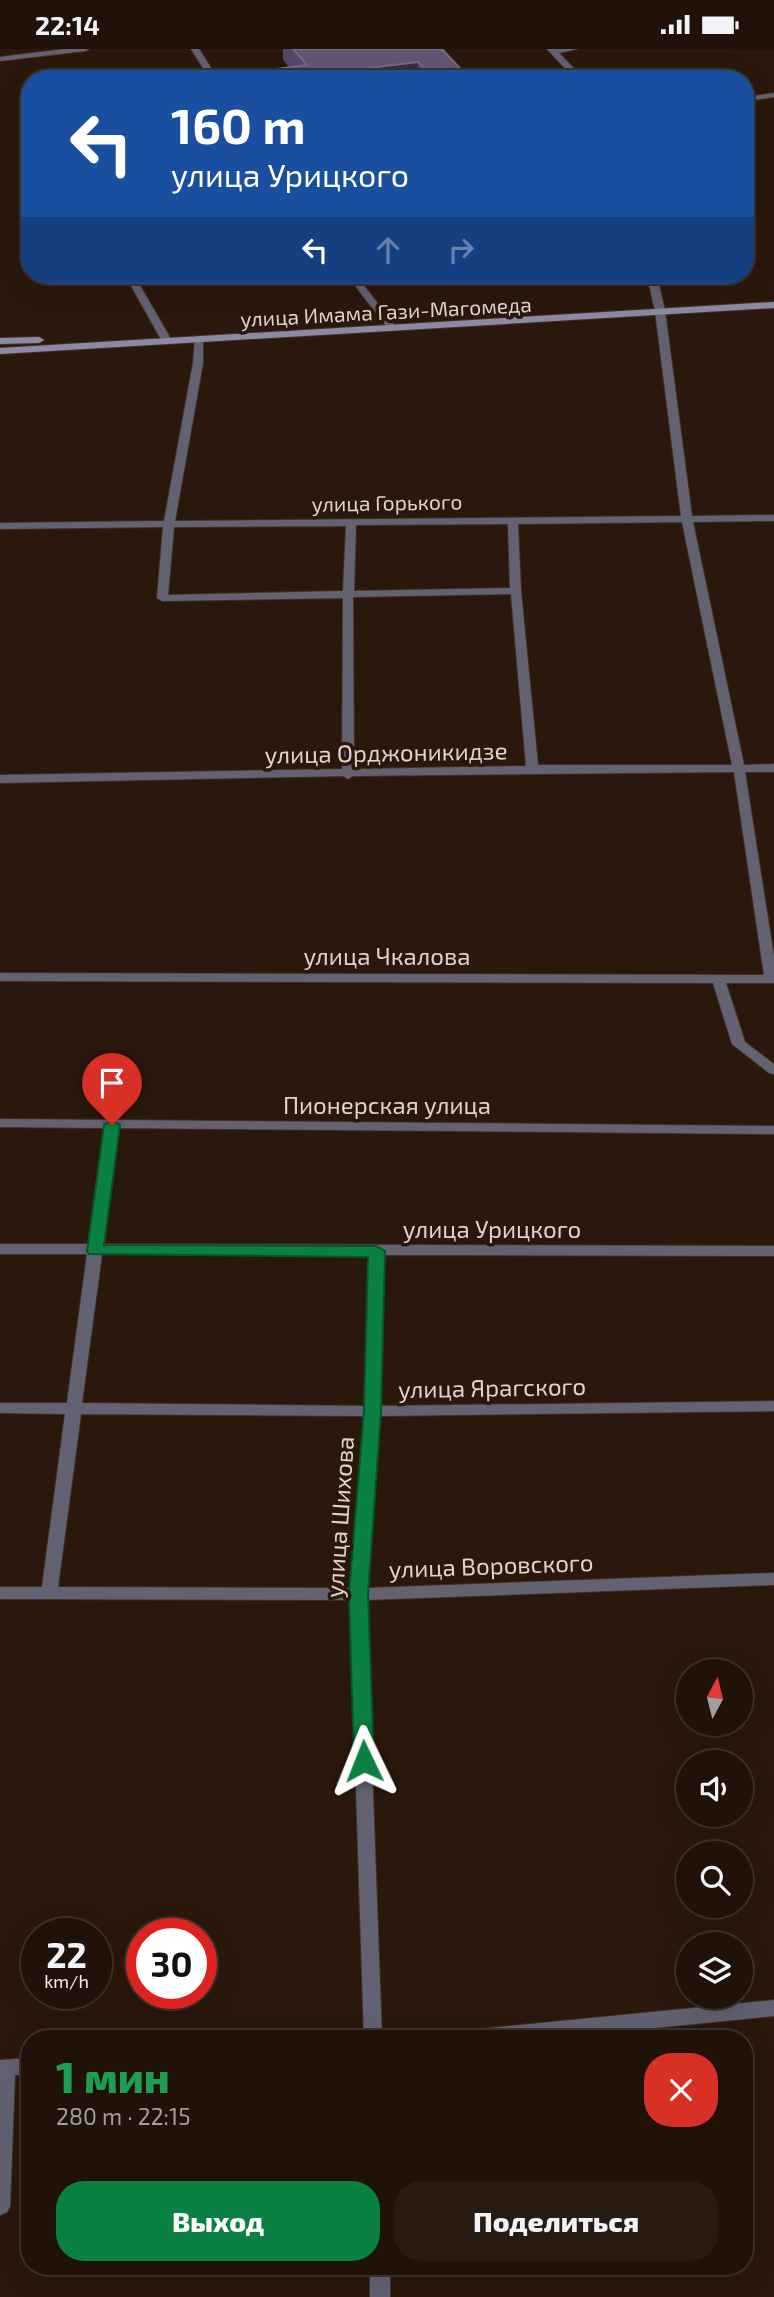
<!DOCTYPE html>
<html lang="ru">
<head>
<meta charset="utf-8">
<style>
  body { margin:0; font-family:"Exo 2",sans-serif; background:#281b12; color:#f1f3f6; height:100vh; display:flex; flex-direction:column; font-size:26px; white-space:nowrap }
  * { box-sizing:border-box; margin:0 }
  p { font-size:23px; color:#a29e9c }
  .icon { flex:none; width:38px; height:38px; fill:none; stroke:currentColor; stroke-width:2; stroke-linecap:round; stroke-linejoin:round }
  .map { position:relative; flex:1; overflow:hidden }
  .drawer { position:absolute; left:21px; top:1981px; width:732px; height:245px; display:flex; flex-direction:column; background:#201209; border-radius:28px; box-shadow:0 7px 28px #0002,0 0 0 2px #3d322a }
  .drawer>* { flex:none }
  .hud { position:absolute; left:21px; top:21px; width:733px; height:214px; border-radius:28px; box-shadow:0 7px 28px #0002,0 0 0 2px #3d322a; background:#1a4fa0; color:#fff; overflow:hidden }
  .needle { width:46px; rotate:7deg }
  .tools { position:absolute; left:676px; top:1610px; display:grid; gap:14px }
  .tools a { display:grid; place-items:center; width:77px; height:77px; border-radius:50%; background:#201209; box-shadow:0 7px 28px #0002,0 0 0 2px #3d322a; font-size:35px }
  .speed { position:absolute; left:21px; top:1869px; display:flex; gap:14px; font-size:35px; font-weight:700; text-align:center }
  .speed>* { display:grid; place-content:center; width:91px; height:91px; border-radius:50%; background:#201209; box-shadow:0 7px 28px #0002,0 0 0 2px #3d322a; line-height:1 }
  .speed small { font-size:18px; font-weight:400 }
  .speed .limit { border:10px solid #d22; background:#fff; color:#111 }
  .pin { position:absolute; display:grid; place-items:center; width:60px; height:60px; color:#fff; margin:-72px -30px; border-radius:50% 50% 50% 0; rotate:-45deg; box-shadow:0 0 7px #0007 }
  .pin .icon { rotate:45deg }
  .me { position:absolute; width:77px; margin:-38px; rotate:358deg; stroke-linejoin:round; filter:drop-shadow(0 0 5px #0008) }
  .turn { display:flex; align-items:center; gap:24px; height:147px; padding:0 35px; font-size:32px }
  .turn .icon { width:91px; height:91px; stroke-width:2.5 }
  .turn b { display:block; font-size:49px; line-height:60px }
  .lanes { display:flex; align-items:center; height:66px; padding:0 35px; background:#0003; justify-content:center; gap:35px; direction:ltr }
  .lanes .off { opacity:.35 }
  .round { display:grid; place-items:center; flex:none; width:74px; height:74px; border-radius:28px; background:#281b12 }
  .headline { display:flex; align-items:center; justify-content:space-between; height:119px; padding:0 35px }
  h1 { font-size:42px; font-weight:800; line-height:52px; color:#1e9e55 }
  .action { display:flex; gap:14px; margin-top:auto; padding:14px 35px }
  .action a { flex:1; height:80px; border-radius:28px; background:#0b8043; color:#fff; font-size:28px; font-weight:800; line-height:80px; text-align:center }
  .action a+a { background:#281b12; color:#f1f3f6 }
  .status { display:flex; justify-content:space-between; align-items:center; height:49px; padding:0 35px; background:#201209; direction:ltr }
  .status svg { height:19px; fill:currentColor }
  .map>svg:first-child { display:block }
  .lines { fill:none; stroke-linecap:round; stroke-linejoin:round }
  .street-casing { stroke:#433227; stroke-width:2 }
  .secondary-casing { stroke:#433227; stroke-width:2 }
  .street { fill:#636273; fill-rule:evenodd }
  .secondary { fill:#8b89a5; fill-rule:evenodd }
  .wall { fill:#534869 }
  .shaded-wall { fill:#3c2e40 }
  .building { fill:#625674; stroke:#756a82; stroke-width:2 }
  .route { fill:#0b8043; stroke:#07532c; stroke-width:2 }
  .labels { text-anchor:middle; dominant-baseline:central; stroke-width:7; stroke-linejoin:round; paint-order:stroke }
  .far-street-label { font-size:21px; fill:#dfd3cb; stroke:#2a180c }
  .street-label { font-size:24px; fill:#dfd3cb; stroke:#2a180c }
</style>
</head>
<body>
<div class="status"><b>22:14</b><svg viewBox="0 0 49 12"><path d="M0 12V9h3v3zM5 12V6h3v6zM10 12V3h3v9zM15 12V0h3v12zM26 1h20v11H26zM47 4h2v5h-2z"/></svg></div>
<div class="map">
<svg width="774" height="2248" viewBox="0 0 774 2248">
  <rect width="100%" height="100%" fill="#2a180c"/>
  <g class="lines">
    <g class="street-casing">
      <path id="street" d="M 65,0 L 89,0 L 85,2 L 0,12 L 0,8 Z
        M 191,0 L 199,0 L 218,30 L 210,30 Z
        M 547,0 L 577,0 L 559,4 L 584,30 L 575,30 Z
        M 774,44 L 774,48 L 746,52 L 746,48 Z
        M 125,226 L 134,226 L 172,292 L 170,294 L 162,292 Z
        M 347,226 L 356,226 L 395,277 L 395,281 L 389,281 Z
        M 647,226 L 657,226 L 665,262 L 692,467 L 774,466 L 774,472 L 693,473 L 744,716 L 774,715 L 774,723 L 745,723 L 774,908 L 774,934 L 726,934 L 745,993 L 774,1015 L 774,1025 L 769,1024 L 732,995 L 713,934 L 0,932 L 0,924 L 764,926 L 734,723 L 353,727 L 348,730 L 343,727 L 0,734 L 0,726 L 342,720 L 343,549 L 162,552 L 157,549 L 163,478 L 0,480 L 0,474 L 164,472 L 193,314 L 195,288 L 203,290 L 203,314 L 175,472 L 681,467 L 655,262 ZM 682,473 L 732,716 L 538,716 L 521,542 L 518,475 ZM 508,475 L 510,539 L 354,542 L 356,476 ZM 346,477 L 343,542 L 168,546 L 174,478 ZM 511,545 L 526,717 L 354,720 L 353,548 Z
        M 0,1070 L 774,1077 L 774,1085 L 118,1079 L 103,1195 L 774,1197 L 774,1207 L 383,1206 L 380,1357 L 774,1352 L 774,1362 L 379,1367 L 367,1539 L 774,1524 L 774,1536 L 366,1551 L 382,1990 L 364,1990 L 350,1551 L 0,1550 L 0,1538 L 42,1538 L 65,1365 L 0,1364 L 0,1354 L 67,1354 L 87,1205 L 0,1205 L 0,1195 L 89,1195 L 105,1079 L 0,1078 ZM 102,1205 L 369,1206 L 364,1357 L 82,1354 ZM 81,1365 L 364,1367 L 350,1539 L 58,1538 Z
        M 774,1951 L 774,1967 L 544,1990 L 451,1990 L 453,1984 L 460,1982 Z
        M 30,2009 L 30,2025 L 15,2026 L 10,2157 L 7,2163 L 0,2166 L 0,2011 Z
        M 370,2217 L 390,2217 L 390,2248 L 370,2248 Z"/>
    </g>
    <g class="secondary-casing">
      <path id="secondary" d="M 774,253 L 774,259 L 0,305 L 0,299 Z
        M 0,289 L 39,288 L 44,291 L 39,294 L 0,295 Z"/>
    </g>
    <use href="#street" class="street"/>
    <use href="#secondary" class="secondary"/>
  </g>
  <path class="wall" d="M 283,0 L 442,0 L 470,30 L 277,30 L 276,20 L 289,18 L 283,11 Z"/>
  <path class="shaded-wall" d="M 418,13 L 418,30 L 319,30 L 319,25 Z"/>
  <path class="building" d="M 293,0 L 442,0 L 470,30 L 434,30 L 418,13 L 319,25 L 323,30 L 285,30 L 276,20 L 307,16 Z"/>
  <path class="route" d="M 112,1071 L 120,1076 L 104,1196 L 376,1197 L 385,1202 L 381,1362 L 368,1545 L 374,1712 L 371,1717 L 364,1720 L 357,1717 L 354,1712 L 349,1545 L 364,1362 L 368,1208 L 89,1205 L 87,1202 L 104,1076 Z"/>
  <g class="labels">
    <g class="far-street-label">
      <text transform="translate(386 262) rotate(-3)">улица Имама Гази-Магомеда</text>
      <text transform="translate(387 453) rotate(-1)">улица Горького</text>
    </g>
    <g class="street-label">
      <text transform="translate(386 703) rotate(-1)">улица Орджоникидзе</text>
      <text x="387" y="906">улица Чкалова</text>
      <text x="387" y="1055">Пионерская улица</text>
      <text x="492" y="1179">улица Урицкого</text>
      <text transform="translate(492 1338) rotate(-1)">улица Ярагского</text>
      <text transform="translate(339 1468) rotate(-86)">улица Шихова</text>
      <text transform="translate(491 1516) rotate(-2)">улица Воровского</text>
    </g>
  </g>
</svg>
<div class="tools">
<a><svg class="needle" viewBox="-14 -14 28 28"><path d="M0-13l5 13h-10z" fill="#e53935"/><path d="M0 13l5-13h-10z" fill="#a29e9c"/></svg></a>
<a><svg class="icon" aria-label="sound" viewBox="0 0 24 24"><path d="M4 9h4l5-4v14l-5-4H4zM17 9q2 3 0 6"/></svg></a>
<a><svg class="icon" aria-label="search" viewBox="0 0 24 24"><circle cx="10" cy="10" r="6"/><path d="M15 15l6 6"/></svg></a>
<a><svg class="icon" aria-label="layers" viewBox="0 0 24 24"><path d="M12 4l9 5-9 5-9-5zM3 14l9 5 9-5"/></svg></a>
</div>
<div class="speed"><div>22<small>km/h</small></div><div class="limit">30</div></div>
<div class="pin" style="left:112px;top:1076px;background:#d93025"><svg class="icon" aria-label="arrive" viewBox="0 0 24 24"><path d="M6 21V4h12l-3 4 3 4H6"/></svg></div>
<svg class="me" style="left:364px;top:1712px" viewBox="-20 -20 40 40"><path d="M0-17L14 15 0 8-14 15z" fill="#0b8043" stroke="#fff" stroke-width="4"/></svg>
<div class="hud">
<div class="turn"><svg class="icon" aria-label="left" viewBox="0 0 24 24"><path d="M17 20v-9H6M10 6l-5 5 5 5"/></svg><div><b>160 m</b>улица Урицкого</div></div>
<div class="lanes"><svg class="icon" aria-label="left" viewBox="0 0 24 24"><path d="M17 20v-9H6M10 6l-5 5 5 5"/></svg><svg class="icon off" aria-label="ahead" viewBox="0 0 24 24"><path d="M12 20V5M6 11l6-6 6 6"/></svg><svg class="icon off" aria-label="right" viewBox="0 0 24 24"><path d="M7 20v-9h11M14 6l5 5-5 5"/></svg></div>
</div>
<section class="drawer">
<div class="headline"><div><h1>1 мин</h1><p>280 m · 22:15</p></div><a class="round" style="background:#d93025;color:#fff"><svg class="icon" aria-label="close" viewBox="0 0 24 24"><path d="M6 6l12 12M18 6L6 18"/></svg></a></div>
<div class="action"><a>Выход</a><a>Поделиться</a></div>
</section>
</div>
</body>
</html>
